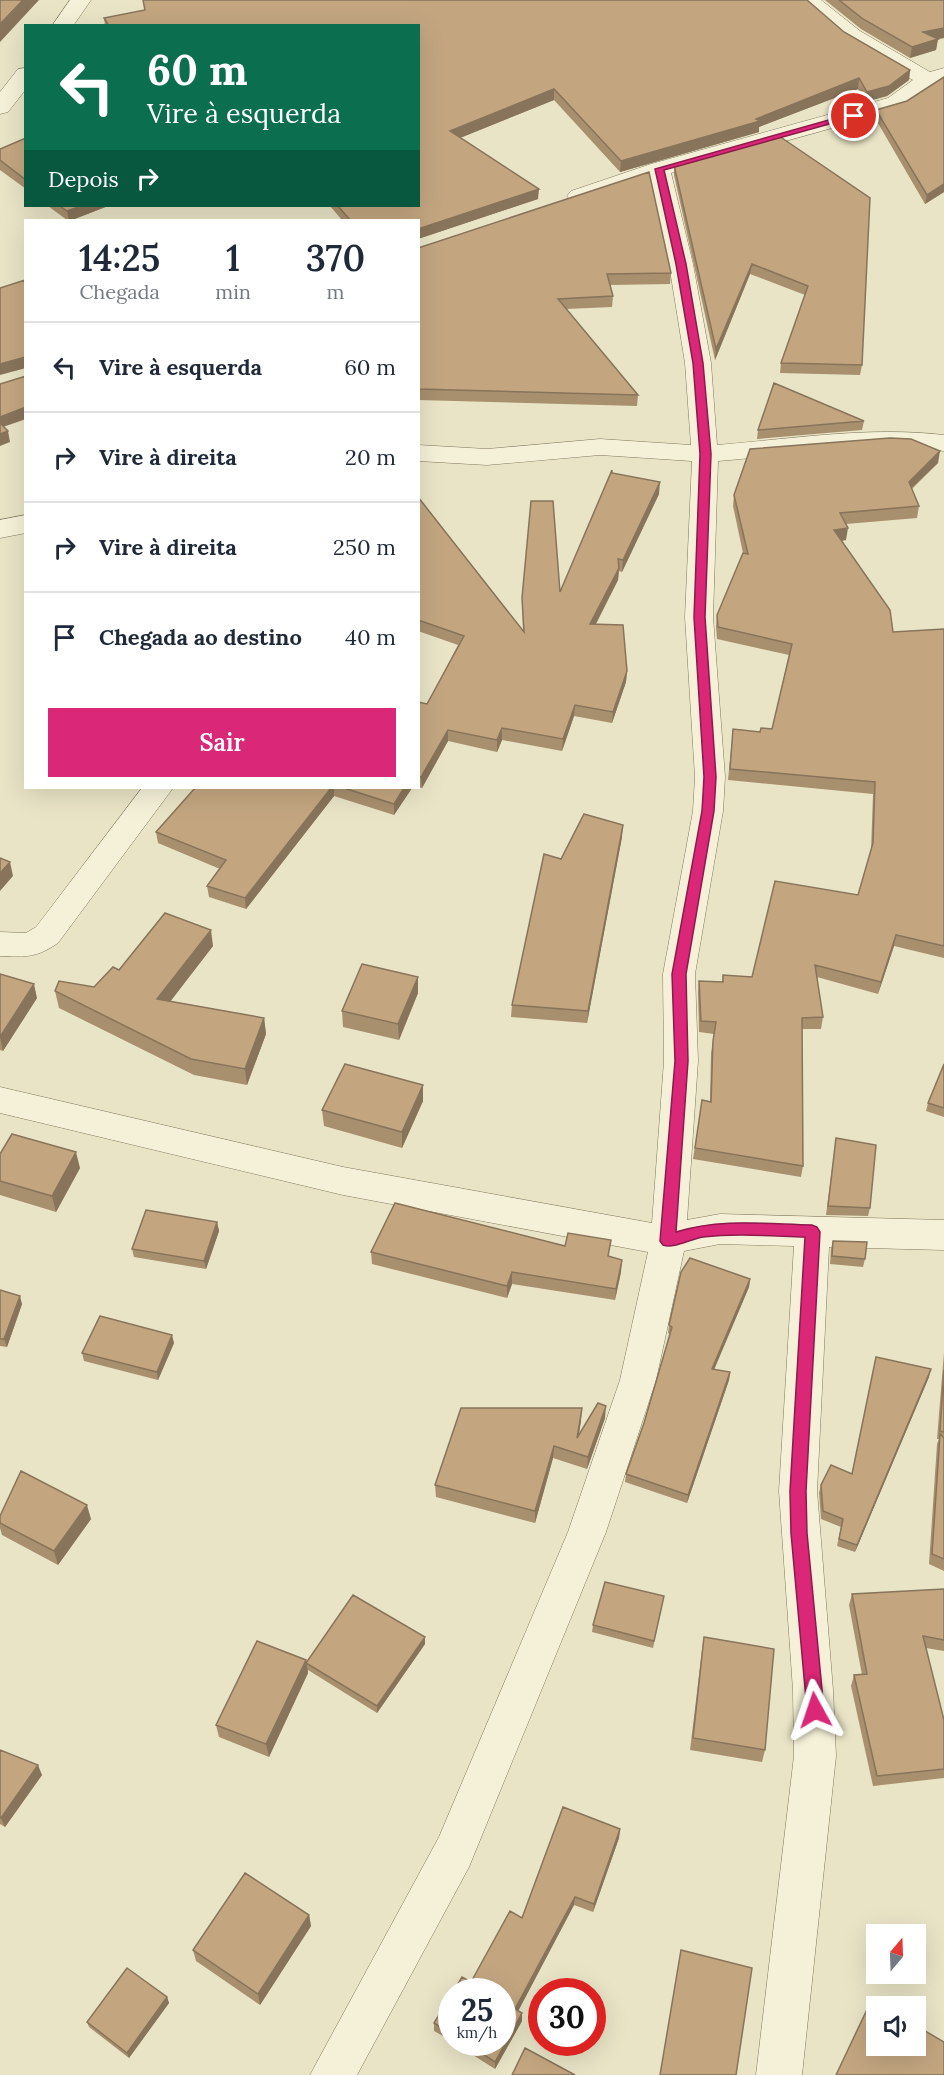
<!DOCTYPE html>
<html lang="pt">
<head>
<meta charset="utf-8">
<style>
  body { margin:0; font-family:Lora,serif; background:#f2f2f3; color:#1f2937; height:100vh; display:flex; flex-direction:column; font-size:22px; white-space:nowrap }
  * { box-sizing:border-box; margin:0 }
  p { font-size:20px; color:#747a83 }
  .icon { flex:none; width:33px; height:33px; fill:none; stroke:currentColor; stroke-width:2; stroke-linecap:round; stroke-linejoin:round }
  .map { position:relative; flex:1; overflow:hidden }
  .side { position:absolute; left:24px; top:219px; width:396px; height:570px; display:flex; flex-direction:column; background:#fff; border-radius:0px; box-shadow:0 6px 24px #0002 }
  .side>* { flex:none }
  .banner { position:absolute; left:24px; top:24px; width:396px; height:183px; border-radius:0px; box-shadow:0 6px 24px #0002; background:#0b6e4f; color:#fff; overflow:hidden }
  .needle { width:39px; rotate:19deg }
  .buttons { position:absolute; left:866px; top:1924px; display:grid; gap:12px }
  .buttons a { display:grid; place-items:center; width:60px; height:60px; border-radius:0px; background:#fff; box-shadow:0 6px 24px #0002; font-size:30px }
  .speed { position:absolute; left:438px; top:1978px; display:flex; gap:12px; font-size:30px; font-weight:700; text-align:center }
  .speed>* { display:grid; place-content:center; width:78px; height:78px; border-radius:50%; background:#fff; box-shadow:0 6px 24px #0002; line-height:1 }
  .speed small { font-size:15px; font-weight:400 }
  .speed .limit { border:9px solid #d22; background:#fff; color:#111 }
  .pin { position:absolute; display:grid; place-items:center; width:51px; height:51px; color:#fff; margin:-26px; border:3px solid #fff; border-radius:50%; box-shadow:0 2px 6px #0007 }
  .me { position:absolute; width:66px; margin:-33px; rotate:355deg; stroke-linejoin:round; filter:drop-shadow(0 0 4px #0008) }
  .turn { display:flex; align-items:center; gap:21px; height:126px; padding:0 24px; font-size:27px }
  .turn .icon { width:78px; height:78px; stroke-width:2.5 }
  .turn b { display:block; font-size:42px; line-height:51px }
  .then { display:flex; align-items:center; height:57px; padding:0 24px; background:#0003; gap:12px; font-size:22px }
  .eta { display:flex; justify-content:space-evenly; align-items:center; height:102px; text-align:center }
  .eta b { font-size:36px; font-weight:600; line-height:42px }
  .action { display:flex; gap:12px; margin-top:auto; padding:12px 24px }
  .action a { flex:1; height:69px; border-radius:0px; background:#db2777; color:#fff; font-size:24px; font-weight:600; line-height:69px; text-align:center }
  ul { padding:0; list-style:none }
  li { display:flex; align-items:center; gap:18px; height:90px; padding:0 24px; border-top:2px solid #e0e1e3 }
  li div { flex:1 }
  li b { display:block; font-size:22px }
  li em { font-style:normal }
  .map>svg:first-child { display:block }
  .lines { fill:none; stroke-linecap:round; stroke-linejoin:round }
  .minor-casing { stroke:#82775e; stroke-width:1 }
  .minor { fill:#f5f1d8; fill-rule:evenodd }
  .wall { fill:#a88f6e }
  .shaded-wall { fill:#88745a }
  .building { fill:#c3a680; stroke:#88745a; stroke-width:1.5 }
  .route { fill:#db2777; stroke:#8e194d; stroke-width:1.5 }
</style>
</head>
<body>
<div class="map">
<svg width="944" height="2075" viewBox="0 0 944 2075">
  <rect width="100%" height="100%" fill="#e9e4c6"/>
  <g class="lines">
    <g class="minor-casing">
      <path id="minor" d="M 70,0 L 91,0 L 73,26 L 52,26 Z
        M 798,0 L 821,0 L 860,31 L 930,72 L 944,68 L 944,82 L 927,91 L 904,108 L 671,173 L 693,264 L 711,363 L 717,445 C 792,439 869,426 944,435 L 944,451 C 869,442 793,455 718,461 L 713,617 L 725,777 L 723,811 L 695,974 L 698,1061 L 687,1220 L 720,1214 L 944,1220 L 944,1250 L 829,1247 L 817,1491 L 833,1690 L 836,1756 L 802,2075 L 756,2075 L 794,1756 L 793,1690 L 779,1491 L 794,1246 L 720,1244 L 684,1251 L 656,1380 L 606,1532 L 469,1867 L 357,2075 L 310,2075 L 439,1837 L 568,1532 L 620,1380 L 648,1252 L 343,1195 L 0,1113 L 0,1087 L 343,1167 L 652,1223 L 664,1061 L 663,974 L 693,811 L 695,777 L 685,617 L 692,461 L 600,455 L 487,465 L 418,461 L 418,445 L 487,449 L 600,439 L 691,445 L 685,363 L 669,264 L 650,180 L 579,203 L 571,201 L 567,196 L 571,191 L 651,164 L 888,98 L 913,80 L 844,41 Z
        M 26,68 L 26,89 L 8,112 L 0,114 L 0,92 L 18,69 Z
        M 26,515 L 26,533 L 0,538 L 0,520 Z
        M 142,788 L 173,788 L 58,943 C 36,958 26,957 0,956 L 0,932 L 26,933 L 36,927 Z"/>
    </g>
    <use href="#minor" class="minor"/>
  </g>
  <path class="wall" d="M 825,0 L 944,0 L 944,38 L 938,39 L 936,50 L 910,58 L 861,29 Z
    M 104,18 L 844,32 L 910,70 L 909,80 L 887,96 L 865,102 L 858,89 L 759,127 L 759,132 L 620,172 L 554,100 L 460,138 L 538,199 L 418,239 L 418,220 L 342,220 L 330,206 L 418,206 L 418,26 L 105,26 Z
    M 876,110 L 944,192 L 925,204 L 875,118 Z
    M 779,136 L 862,365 L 860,375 L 780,373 L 781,363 L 805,295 L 750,274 L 715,360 L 674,175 L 674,165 Z
    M 26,138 L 26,189 L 0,170 L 0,149 Z
    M 48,206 L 108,206 L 72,220 L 67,220 Z
    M 418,248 L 671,273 L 670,284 L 610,285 L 613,296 L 612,307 L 566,309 L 638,395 L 637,406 L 418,400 Z
    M 864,421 L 862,430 L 757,439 L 758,430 Z
    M 938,463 L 912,489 L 919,506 L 917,518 L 846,524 L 846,540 L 841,541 L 893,632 L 944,629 L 944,958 L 894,946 L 878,994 L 817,977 L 823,1017 L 821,1029 L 802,1029 L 803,1166 L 801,1177 L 693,1159 L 702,1100 L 710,1102 L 711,1053 L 714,1034 L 699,1032 L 698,992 L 699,981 L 722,982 L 723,975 L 752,977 L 858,895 L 871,851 L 873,794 L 728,780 L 733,729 L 760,732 L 772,729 L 789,655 L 717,639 L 716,627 L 717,615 L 743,553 L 733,506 L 734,495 Z
    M 612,473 L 659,494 L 622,572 L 619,571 L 618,580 L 595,624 L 627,671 L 626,682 L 612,723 L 574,716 L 562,751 L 502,740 L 497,752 L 448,741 L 422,788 L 418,787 L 418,702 L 427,704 L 458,645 L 418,631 L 418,497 L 523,630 L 522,598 L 560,592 Z
    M 195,788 L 412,788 L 394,815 L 334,796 L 246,909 L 209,897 L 207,886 L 220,869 L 158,843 L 156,832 Z
    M 622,837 L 587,1023 L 511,1017 L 512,1005 L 561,859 Z
    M 213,946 L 170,1001 L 264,1018 L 266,1034 L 247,1085 L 194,1075 L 59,1008 L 55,991 L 94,987 L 119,970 Z
    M 0,974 L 37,998 L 3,1051 L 0,1050 Z
    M 418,977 L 418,993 L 399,1040 L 343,1027 L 342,1011 Z
    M 944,1064 L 944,1117 L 926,1111 L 928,1103 Z
    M 423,1101 L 402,1148 L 324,1126 L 322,1110 Z
    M 836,1138 L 870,1208 L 868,1216 L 826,1215 Z
    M 0,1154 L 80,1168 L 56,1212 L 0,1195 Z
    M 217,1222 L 219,1231 L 206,1269 L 134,1257 L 132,1249 Z
    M 833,1241 L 865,1259 L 863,1267 L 830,1264 L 831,1249 Z
    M 371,1252 L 609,1257 L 621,1272 L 615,1300 L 512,1284 L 507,1298 L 372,1264 Z
    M 750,1279 L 749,1287 L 714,1369 L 730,1372 L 729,1380 L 687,1503 L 625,1482 L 626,1474 L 644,1423 L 670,1334 L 668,1333 L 669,1325 Z
    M 0,1290 L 22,1304 L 7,1347 L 0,1346 Z
    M 174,1343 L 158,1380 L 84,1361 L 82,1353 Z
    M 944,1352 L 944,1571 L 929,1564 L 937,1444 L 939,1439 L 937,1439 Z
    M 876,1357 L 929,1377 L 855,1552 L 837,1546 L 841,1527 L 821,1519 L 819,1493 L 821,1485 L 852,1474 Z
    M 605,1418 L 587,1469 L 553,1458 L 535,1523 L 436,1497 L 435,1485 L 581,1421 L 579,1435 Z
    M 0,1516 L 91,1519 L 58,1565 L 2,1535 L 0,1528 Z
    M 944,1589 L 944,1651 L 926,1648 L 944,1720 L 944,1778 L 873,1786 L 851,1686 L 854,1675 L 862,1675 L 849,1605 L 852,1594 Z
    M 664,1596 L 653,1648 L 592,1632 L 593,1625 Z
    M 704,1637 L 765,1750 L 762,1762 L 690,1750 L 702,1650 Z
    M 425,1644 L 377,1713 L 308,1670 L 308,1673 L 269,1757 L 219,1737 L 216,1725 L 306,1660 L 307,1663 Z
    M 0,1750 L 42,1775 L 5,1827 L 0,1824 Z
    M 620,1829 L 619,1838 L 593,1912 L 574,1905 L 518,2011 L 522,2013 L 522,2021 L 495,2069 L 454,2043 L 502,2043 L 471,1982 L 522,1918 Z
    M 309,1915 L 311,1926 L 260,2005 L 196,1961 L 193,1950 Z
    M 452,1994 L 452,2041 L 434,2031 L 434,2023 Z
    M 167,1997 L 169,2003 L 129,2058 L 89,2027 L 87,2022 Z"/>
  <path class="shaded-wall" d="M 23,0 L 39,0 L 0,42 L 0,24 Z
    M 944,28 L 944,38 L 938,39 L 936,50 L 910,58 L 912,47 L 923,32 Z
    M 910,70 L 909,80 L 887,96 L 865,102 L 867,92 Z
    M 859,78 L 858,89 L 759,127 L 759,132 L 620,172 L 621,161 L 756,119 Z
    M 554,89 L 554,100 L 450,142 L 450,131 Z
    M 944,184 L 944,192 L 925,204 L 927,195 Z
    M 539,189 L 538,199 L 418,239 L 418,229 Z
    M 81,206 L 108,206 L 72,220 L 69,220 L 67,211 Z
    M 752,264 L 750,274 L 715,360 L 716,349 Z
    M 25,357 L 26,368 L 0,375 L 0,364 Z
    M 26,407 L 26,419 L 0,428 L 0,417 Z
    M 8,431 L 10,442 L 0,446 L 0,434 Z
    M 940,451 L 938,463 L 906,493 L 909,482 Z
    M 660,482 L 659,494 L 622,572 L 623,560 Z
    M 848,528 L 846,540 L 832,542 L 834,530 Z
    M 619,568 L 618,580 L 590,636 L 590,624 Z
    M 627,671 L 626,682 L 612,723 L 613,712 Z
    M 575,705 L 574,716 L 562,751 L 563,739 Z
    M 502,728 L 502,740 L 497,752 L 497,740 Z
    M 448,730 L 448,741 L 422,788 L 421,777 Z
    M 331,788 L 334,788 L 334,796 L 246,909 L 245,898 Z
    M 404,788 L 412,788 L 394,815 L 394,804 Z
    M 623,825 L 622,837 L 587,1023 L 588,1011 Z
    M 10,862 L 13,876 L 0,891 L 0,873 Z
    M 211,930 L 213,946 L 160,1015 L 157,999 Z
    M 896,935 L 894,946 L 878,994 L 881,982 Z
    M 418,977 L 418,993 L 399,1040 L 398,1024 Z
    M 34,984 L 37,998 L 3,1051 L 0,1037 Z
    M 264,1018 L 266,1034 L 247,1085 L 245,1069 Z
    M 423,1085 L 423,1101 L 402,1148 L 402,1132 Z
    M 76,1152 L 80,1168 L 56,1212 L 52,1196 Z
    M 217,1222 L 219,1231 L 206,1269 L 204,1261 Z
    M 622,1260 L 621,1272 L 615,1300 L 616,1289 Z
    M 512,1272 L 512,1284 L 507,1298 L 507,1286 Z
    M 750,1279 L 749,1287 L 711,1377 L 712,1369 Z
    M 20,1296 L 22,1304 L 7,1347 L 4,1339 Z
    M 172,1335 L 174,1343 L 158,1380 L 157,1372 Z
    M 931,1369 L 929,1377 L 855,1552 L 857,1545 Z
    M 730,1372 L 729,1380 L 687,1503 L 688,1495 Z
    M 606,1406 L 605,1418 L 587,1469 L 588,1457 Z
    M 582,1408 L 581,1421 L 576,1450 L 577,1438 Z
    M 554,1446 L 553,1458 L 535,1523 L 535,1511 Z
    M 87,1505 L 91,1519 L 58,1565 L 54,1551 Z
    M 425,1637 L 425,1644 L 377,1713 L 377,1706 Z
    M 306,1660 L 308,1673 L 269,1757 L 266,1744 Z
    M 38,1765 L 42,1775 L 5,1827 L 1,1818 Z
    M 620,1829 L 619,1838 L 593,1912 L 594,1904 Z
    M 575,1897 L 574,1905 L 515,2017 L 515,2009 Z
    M 309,1915 L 311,1926 L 260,2005 L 258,1994 Z
    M 167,1997 L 169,2003 L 129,2058 L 127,2053 Z
    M 522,2013 L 522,2021 L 495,2069 L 495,2062 Z"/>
  <path class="building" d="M 0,0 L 23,0 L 0,24 Z
    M 143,0 L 807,0 L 844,32 L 910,70 L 889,86 L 867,92 L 859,78 L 756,119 L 760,121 L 621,161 L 554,89 L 450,131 L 539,189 L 418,229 L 418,220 L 350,220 L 338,206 L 418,206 L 418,26 L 109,26 L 104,18 L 145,10 Z
    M 839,0 L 944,0 L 944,28 L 923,32 L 938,39 L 912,47 L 863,19 Z
    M 944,77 L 944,184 L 927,195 L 876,110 L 907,101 Z
    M 779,136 L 870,198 L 862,365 L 781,363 L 808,286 L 752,264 L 716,349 L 674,165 Z
    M 26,138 L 26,180 L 0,160 L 0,149 Z
    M 649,172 L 671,273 L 607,274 L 613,296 L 558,299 L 638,395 L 418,389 L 418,248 Z
    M 60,206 L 81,206 L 67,211 Z
    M 25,280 L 26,358 L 25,357 L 0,364 L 0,288 Z
    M 26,376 L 26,407 L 0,417 L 0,384 Z
    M 774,383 L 864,421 L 758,430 Z
    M 0,423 L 8,431 L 0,434 Z
    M 890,438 L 911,439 L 940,451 L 909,482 L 919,506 L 840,513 L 848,528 L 834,530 L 890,610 L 893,632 L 944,629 L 944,946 L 896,935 L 881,982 L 815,965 L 823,1017 L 802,1018 L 803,1166 L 695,1148 L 702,1100 L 711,1102 L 713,1041 L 716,1022 L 701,1021 L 699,981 L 723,982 L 723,975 L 752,977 L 775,881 L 858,895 L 873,843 L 875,782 L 730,769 L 733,729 L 760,732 L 761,728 L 772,729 L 792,644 L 718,627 L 717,615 L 743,553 L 748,554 L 734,495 L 750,449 Z
    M 612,470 L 612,473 L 660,482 L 623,560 L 618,559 L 619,568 L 590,624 L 623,625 L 627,671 L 613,712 L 575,705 L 563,739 L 502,728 L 497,740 L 448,730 L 421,777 L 418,776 L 418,702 L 427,704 L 464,636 L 418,620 L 418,497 L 524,632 L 522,598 L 531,501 L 553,501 L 560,592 Z
    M 195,788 L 331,788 L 245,898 L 207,886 L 226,860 L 156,832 Z
    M 344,788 L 404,788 L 394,804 Z
    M 584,814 L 623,825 L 588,1011 L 512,1005 L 544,854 L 561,859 Z
    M 0,858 L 10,862 L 0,873 Z
    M 165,913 L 211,930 L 157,999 L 264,1018 L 245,1069 L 191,1059 L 55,991 L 59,981 L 94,987 L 113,967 L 119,970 Z
    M 362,964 L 418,977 L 398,1024 L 342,1011 Z
    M 0,974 L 34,984 L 0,1037 Z
    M 345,1064 L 423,1085 L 402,1132 L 322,1110 Z
    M 944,1064 L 944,1108 L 928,1103 Z
    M 12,1134 L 76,1152 L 52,1196 L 0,1181 L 0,1154 Z
    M 836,1138 L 876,1145 L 870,1208 L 828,1206 Z
    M 395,1203 L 565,1246 L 568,1233 L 611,1240 L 608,1256 L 622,1260 L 616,1289 L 512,1272 L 507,1286 L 371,1252 Z
    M 146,1210 L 217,1222 L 204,1261 L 132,1249 Z
    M 833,1241 L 867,1242 L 865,1259 L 832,1256 Z
    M 690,1258 L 750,1279 L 712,1369 L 730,1372 L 688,1495 L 626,1474 L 644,1423 L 672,1327 L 669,1325 L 681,1272 Z
    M 0,1290 L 20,1296 L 4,1339 L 0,1339 Z
    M 100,1316 L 172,1335 L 157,1372 L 82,1353 Z
    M 876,1357 L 931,1369 L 857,1545 L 839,1539 L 843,1519 L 823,1511 L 821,1485 L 831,1465 L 852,1474 Z
    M 944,1370 L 944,1432 L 940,1431 Z
    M 598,1403 L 606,1406 L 588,1457 L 554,1446 L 535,1511 L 435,1485 L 461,1408 L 582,1408 L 577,1438 Z
    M 940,1434 L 944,1438 L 944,1559 L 932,1554 Z
    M 21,1471 L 87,1505 L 54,1551 L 0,1523 L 0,1516 Z
    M 605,1582 L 664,1596 L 654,1641 L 593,1625 Z
    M 944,1589 L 944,1640 L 923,1636 L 944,1720 L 944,1769 L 877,1776 L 854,1675 L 867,1674 L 852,1594 Z
    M 353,1595 L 425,1637 L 377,1706 L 306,1663 Z
    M 704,1637 L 774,1649 L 765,1750 L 693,1738 Z
    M 257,1641 L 306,1660 L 266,1744 L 216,1725 Z
    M 0,1750 L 38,1765 L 1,1818 L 0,1817 Z
    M 563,1807 L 620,1829 L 594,1904 L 575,1897 L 515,2009 L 522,2013 L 495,2062 L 466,2043 L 502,2043 L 502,1992 L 453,1992 L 462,1977 L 471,1982 L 510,1911 L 522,1918 Z
    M 245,1873 L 309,1915 L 258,1994 L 193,1950 Z
    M 681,1950 L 752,1968 L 736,2075 L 660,2075 Z
    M 127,1968 L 167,1997 L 127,2053 L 87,2022 Z
    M 452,1994 L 452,2034 L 434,2023 Z
    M 872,1999 L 885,2007 L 876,2007 L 876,2046 L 915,2046 L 915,2025 L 944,2042 L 944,2075 L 836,2075 Z
    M 525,2048 L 575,2075 L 512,2075 Z"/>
  <path class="route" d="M 850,114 L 858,116 L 664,170 L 686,264 L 703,363 L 711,454 L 705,617 L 716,777 L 714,811 L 686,974 L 688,1061 L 676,1232 C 720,1218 766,1224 812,1225 L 817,1227 L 820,1232 L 806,1491 L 807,1533 L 824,1710 L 821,1716 L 815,1718 L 809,1716 L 807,1710 L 791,1533 L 790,1491 L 805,1237 C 771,1236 736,1233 703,1237 C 690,1239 674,1249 663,1245 L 660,1241 L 675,1061 L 672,974 L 702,811 L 704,777 L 694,617 L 700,454 L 693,363 L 676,264 L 655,169 Z"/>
</svg>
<div class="buttons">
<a><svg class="needle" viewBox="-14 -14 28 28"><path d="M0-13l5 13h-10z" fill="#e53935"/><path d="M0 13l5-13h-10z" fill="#747a83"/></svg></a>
<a><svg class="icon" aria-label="sound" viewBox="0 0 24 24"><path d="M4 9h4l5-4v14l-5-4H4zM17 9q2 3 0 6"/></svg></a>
</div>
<div class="speed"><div>25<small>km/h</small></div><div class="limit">30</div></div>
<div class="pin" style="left:854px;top:116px;background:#d93025"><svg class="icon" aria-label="arrive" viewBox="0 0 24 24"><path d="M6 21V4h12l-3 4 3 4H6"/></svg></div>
<svg class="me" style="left:815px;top:1710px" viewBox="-20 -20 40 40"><path d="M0-17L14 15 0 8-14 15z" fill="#db2777" stroke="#fff" stroke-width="4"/></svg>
<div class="banner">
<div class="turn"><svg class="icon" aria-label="left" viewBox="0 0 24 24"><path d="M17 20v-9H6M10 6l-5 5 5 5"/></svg><div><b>60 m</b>Vire à esquerda</div></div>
<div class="then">Depois<svg class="icon" aria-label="right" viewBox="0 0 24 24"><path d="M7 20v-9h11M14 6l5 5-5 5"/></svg></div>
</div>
<section class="side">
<div class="eta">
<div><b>14:25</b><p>Chegada</p></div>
<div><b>1</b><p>min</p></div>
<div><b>370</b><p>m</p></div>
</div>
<ul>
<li><svg class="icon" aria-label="left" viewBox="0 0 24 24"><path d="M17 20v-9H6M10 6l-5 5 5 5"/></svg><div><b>Vire à esquerda</b></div><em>60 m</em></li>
<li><svg class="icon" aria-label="right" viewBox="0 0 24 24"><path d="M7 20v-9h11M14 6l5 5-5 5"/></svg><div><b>Vire à direita</b></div><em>20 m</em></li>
<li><svg class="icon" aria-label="right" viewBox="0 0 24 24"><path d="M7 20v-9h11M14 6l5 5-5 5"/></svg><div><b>Vire à direita</b></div><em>250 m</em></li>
<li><svg class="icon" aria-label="arrive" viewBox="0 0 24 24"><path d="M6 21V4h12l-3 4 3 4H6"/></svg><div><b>Chegada ao destino</b></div><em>40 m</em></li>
</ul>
<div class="action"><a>Sair</a></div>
</section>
</div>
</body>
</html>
